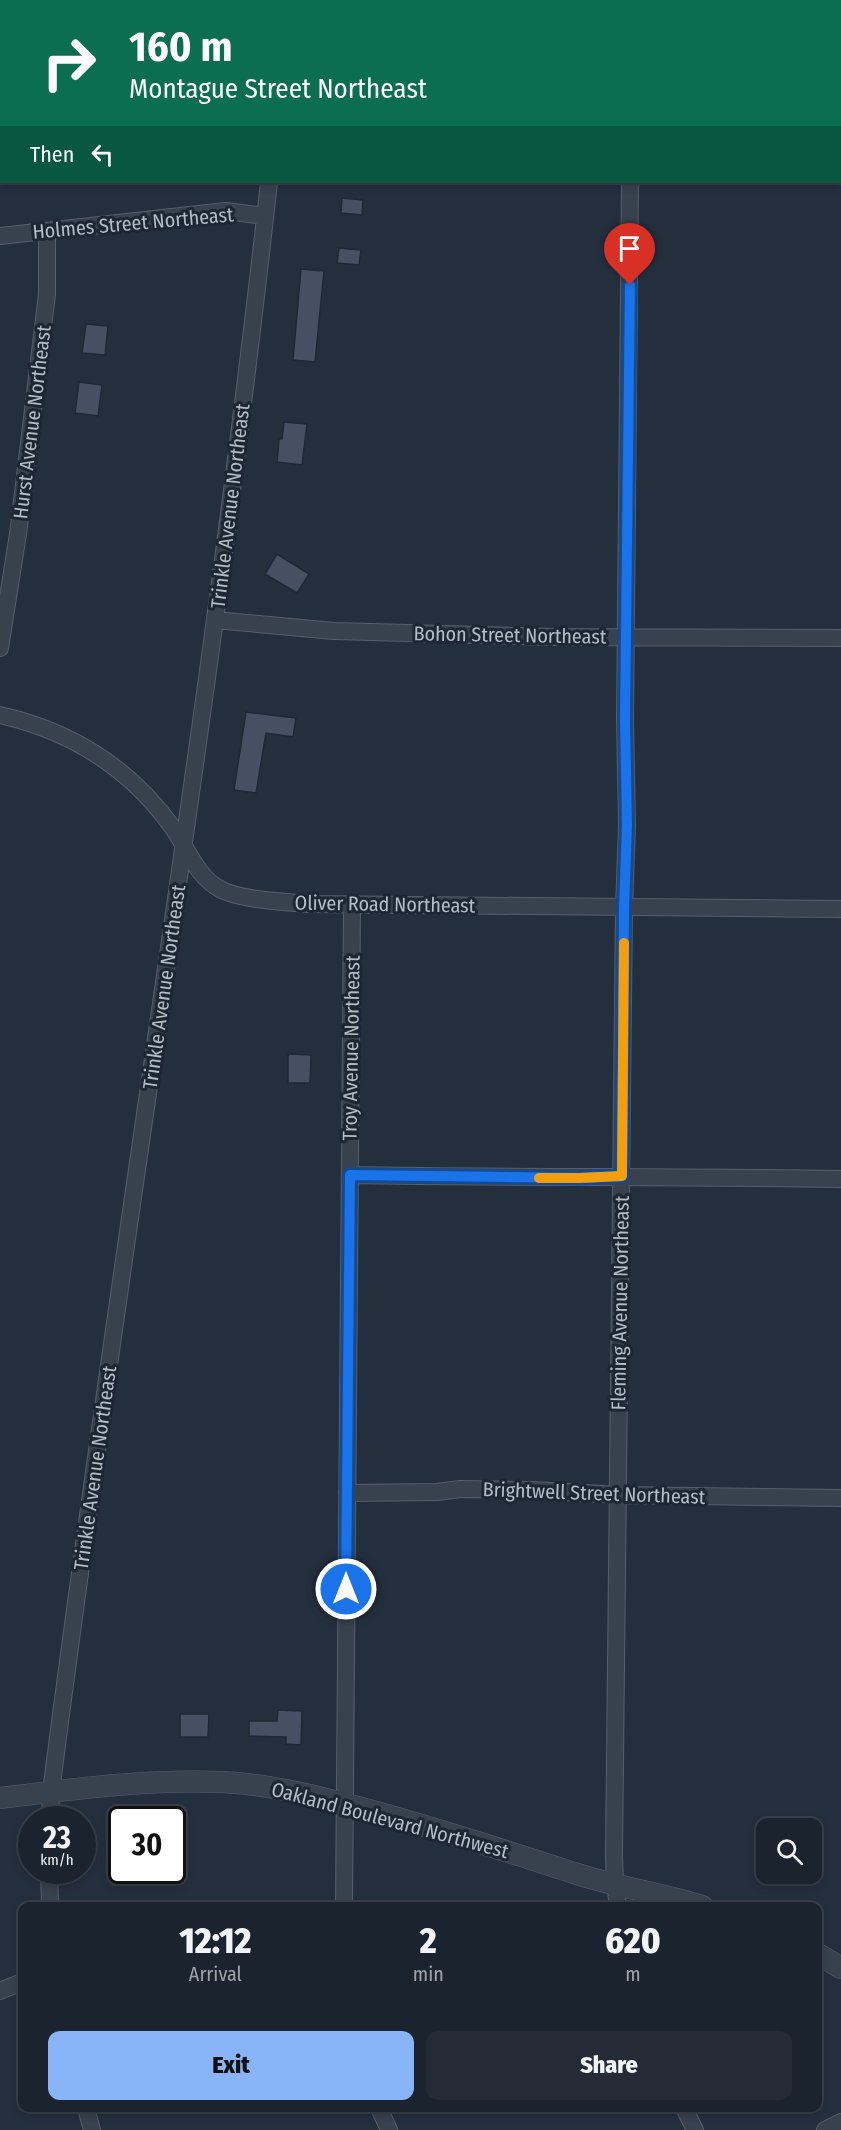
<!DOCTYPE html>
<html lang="en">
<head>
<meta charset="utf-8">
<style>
  body { margin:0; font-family:"Fira Sans Condensed",sans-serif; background:#242b36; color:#f1f3f6; height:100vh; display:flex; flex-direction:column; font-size:22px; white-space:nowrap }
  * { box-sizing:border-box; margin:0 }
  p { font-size:20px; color:#a0a4aa }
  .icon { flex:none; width:33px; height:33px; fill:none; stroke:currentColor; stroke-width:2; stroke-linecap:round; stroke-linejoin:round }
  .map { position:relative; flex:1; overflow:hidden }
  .drawer { position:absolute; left:18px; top:1902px; width:804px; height:210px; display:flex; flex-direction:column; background:#1b232e; border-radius:12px; box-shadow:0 3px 9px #0003,0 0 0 2px #39404a }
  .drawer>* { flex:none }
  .top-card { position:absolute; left:0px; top:0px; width:842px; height:183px; box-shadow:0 3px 9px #0003,0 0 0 2px #39404a; background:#0b6e4f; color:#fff; overflow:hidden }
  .controls { position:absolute; left:756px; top:1818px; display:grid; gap:12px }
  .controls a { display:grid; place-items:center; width:66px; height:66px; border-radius:12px; background:#1b232e; box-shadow:0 3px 9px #0003,0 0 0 2px #39404a; font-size:30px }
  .speed { position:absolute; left:18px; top:1806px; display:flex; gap:12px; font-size:30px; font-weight:700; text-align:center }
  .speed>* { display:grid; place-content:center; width:78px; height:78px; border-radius:50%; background:#1b232e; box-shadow:0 3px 9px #0003,0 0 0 2px #39404a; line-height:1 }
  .speed small { font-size:15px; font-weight:400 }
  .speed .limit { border:3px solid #111; border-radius:9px; background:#fff; color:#111 }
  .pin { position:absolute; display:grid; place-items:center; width:51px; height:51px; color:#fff; margin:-62px -26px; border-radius:50% 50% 50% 0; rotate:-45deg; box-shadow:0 0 6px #0007 }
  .pin .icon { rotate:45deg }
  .me { position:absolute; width:66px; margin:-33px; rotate:0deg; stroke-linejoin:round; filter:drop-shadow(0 0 4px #0008) }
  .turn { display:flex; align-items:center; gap:21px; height:126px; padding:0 30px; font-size:27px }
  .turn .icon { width:78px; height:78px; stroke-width:2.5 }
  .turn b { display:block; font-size:42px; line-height:51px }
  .then { display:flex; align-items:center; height:57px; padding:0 30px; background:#0003; gap:12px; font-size:22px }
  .eta { display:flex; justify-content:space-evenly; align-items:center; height:102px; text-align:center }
  .eta b { font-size:36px; font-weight:800; line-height:42px }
  .primary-button { display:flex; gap:12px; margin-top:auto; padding:12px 30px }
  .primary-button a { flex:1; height:69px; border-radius:12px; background:#8ab4f8; color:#111; font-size:24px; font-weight:800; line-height:69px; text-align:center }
  .primary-button a+a { background:#242b36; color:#f1f3f6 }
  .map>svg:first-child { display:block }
  .building { fill:#455162; stroke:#1f2835; stroke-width:1.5 }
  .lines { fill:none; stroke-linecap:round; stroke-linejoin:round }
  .minor-casing { stroke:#565f6c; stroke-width:18 }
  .tertiary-casing { stroke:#565f6c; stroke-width:22 }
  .minor { stroke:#38414e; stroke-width:16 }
  .tertiary { stroke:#38414e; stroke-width:21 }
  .route-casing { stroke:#114b97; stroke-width:15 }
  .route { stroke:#1a73e8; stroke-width:10 }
  .slow { stroke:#f59e0b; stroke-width:10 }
  .labels { text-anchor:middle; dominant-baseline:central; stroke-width:6; stroke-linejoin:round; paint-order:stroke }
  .street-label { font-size:20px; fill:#b4bcc9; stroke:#1d2633 }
</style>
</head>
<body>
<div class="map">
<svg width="841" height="2130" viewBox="0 0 841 2130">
  <rect width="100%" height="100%" fill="#242f3e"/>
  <path class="building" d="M 342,198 L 363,200 L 362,215 L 341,213 Z
    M 339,248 L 361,250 L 359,265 L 337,263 Z
    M 301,269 L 324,271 L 315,362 L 293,360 Z
    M 86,324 L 108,326 L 105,355 L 82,353 Z
    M 79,382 L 102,385 L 98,416 L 75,413 Z
    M 284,422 L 307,424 L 302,465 L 277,462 L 279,439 L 282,439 Z
    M 277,554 L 309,574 L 297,593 L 265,574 Z
    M 246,712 L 296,718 L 293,737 L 266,733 L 256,793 L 234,790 Z
    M 288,1054 L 311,1055 L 310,1083 L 288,1083 Z
    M 278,1710 L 302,1711 L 301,1745 L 286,1744 L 286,1737 L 249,1736 L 249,1721 L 277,1721 Z
    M 180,1714 L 209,1714 L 208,1737 L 180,1737 Z"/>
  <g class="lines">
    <g class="minor-casing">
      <path id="minor" d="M 634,2 L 634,0
        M 0,236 L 226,211 L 265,216
        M 215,620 L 334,631 L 555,637 L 841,638
        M 0,648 L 18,534 L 47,294 L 47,231
        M 0,715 C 71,731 130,768 173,828 C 187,848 197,877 220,889 C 240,900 286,902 310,904 L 841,909
        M 350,1175 C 514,1178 677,1176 841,1179
        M 347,1493 L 437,1492 L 460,1489 L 533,1490 L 619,1495 L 841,1498
        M 50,1820 L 51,1792 C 119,1254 210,720 269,182
        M 49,1870 L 50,1906
        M 344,1906 L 352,905
        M 618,1906 L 615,1884 L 614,1855 L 624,908 L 627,825 L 625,719 L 630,182
        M 0,1991 L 22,1982
        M 86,2108 L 92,2130
        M 379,2108 L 389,2130
        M 684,2108 L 695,2130
        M 825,2130 L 841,2122"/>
    </g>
    <g class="tertiary-casing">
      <path id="tertiary" d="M 0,1798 C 74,1789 147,1779 222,1782 C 269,1784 316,1796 361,1808 C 433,1827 503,1850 574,1873 C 616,1887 660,1893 702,1906
        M 818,1954 L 841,1968"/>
    </g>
    <use href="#minor" class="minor"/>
    <use href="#tertiary" class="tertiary"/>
  </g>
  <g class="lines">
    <g class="route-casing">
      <path id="route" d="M 346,1589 L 350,1175 L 579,1178 L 622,1176 L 624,908 L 627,825 L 625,719 L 630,285"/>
    </g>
    <use href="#route" class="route"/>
    <path class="slow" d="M 539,1178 L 579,1178 L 622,1176 L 624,943"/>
  </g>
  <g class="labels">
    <g class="street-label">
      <text transform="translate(133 223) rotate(-5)">Holmes Street Northeast</text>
      <text transform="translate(32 422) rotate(-83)">Hurst Avenue Northeast</text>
      <text transform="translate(230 506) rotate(-83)">Trinkle Avenue Northeast</text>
      <text transform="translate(510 635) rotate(1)">Bohon Street Northeast</text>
      <text transform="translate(385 904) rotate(1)">Oliver Road Northeast</text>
      <text transform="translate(164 987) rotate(-82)">Trinkle Avenue Northeast</text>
      <text transform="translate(351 1048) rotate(-89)">Troy Avenue Northeast</text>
      <text transform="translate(620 1303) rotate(-89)">Fleming Avenue Northeast</text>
      <text transform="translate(95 1468) rotate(-82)">Trinkle Avenue Northeast</text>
      <text transform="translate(594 1493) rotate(2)">Brightwell Street Northeast</text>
      <text transform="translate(390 1820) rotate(15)">Oakland Boulevard Northwest</text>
    </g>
  </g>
</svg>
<div class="controls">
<a><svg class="icon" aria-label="search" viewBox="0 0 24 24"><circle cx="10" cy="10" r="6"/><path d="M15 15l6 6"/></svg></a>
</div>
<div class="speed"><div>23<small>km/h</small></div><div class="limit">30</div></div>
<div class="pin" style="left:630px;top:285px;background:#d93025"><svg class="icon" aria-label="arrive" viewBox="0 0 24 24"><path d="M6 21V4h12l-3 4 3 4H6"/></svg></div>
<svg class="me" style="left:346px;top:1589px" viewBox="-20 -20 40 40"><circle r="17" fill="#1a73e8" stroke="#fff" stroke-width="3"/><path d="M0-11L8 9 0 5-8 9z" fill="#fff"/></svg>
<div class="top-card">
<div class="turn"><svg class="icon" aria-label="right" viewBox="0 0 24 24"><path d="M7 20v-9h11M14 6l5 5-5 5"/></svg><div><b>160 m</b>Montague Street Northeast</div></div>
<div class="then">Then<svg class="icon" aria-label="left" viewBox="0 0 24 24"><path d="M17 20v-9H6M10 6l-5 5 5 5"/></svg></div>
</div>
<section class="drawer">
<div class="eta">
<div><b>12:12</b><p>Arrival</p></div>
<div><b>2</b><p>min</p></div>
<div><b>620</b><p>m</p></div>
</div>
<div class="primary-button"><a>Exit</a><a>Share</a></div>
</section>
</div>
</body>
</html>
